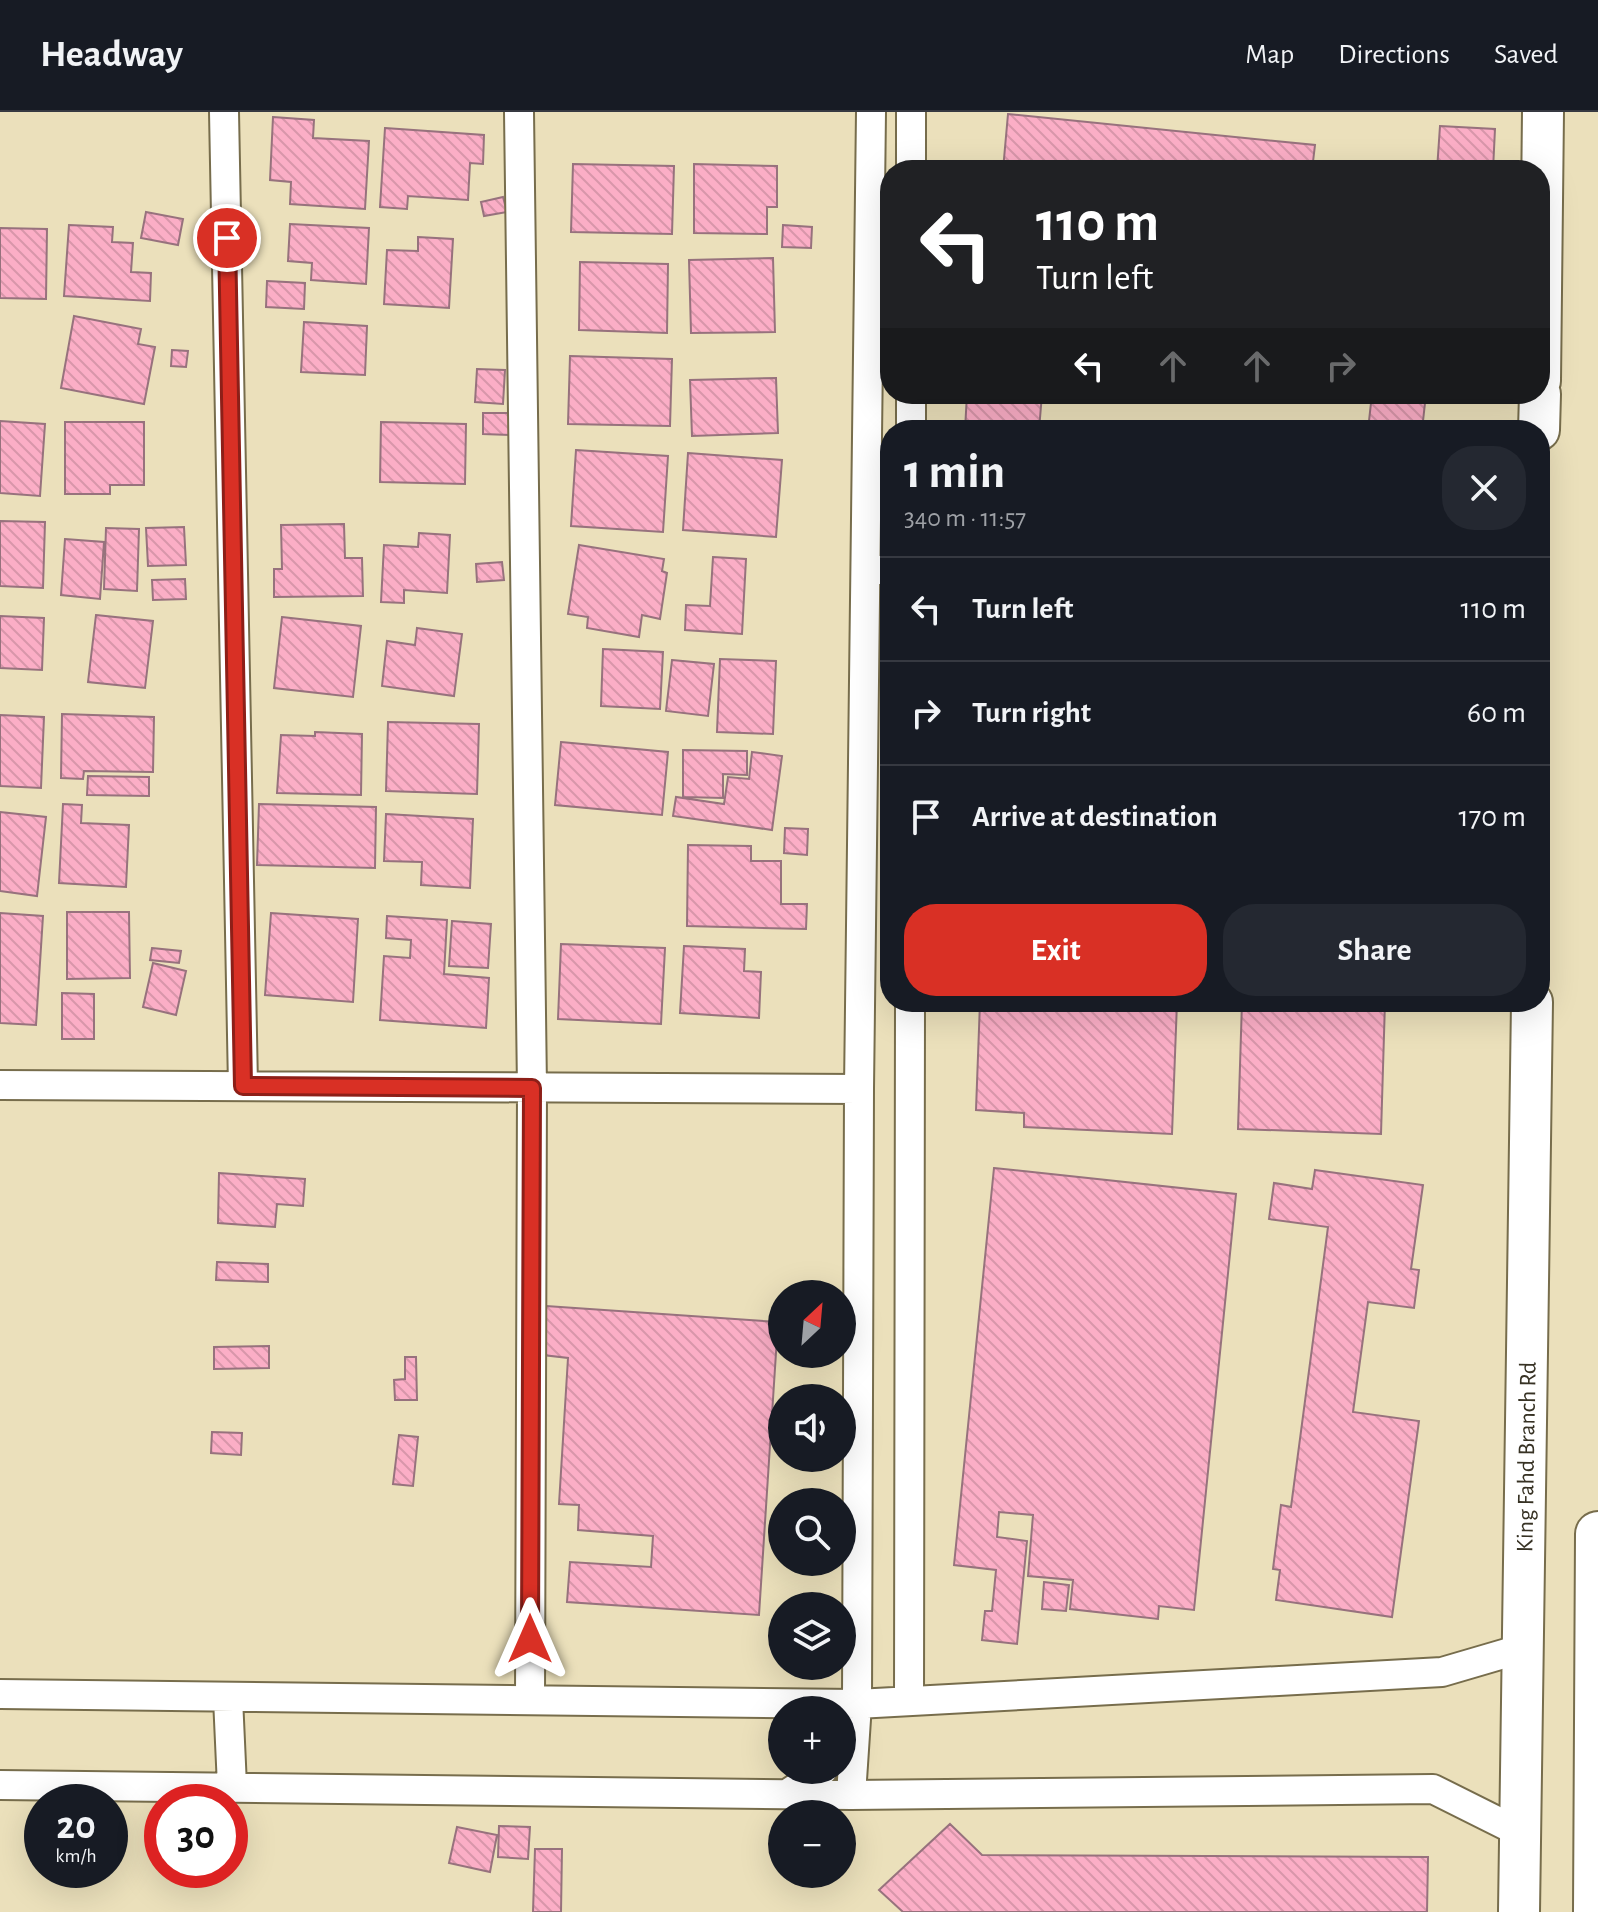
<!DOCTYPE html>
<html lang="en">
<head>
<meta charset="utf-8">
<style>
  body { margin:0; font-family:"Alegreya Sans",sans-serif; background:#242831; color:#f1f3f6; height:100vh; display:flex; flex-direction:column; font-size:30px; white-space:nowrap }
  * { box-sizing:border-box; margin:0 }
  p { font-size:26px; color:#9ea1a6 }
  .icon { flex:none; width:44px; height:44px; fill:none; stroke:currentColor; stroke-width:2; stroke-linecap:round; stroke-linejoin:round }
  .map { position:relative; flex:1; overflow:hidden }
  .sheet { position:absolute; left:880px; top:308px; width:670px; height:592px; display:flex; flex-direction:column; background:#171b24; border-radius:32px; box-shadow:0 8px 32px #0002 }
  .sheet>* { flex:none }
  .banner { position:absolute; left:880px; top:48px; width:670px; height:244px; border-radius:32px; box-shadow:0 8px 32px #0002; background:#202124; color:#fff; overflow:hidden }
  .needle { width:52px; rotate:26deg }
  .controls { position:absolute; left:768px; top:1168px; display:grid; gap:16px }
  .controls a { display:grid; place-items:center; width:88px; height:88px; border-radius:50%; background:#171b24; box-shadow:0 8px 32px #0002; font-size:40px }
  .speed { position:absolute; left:24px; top:1672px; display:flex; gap:16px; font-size:40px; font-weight:700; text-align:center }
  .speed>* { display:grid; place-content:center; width:104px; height:104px; border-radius:50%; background:#171b24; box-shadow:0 8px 32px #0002; line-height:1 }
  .speed small { font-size:20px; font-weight:400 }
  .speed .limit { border:12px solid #d22; background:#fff; color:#111 }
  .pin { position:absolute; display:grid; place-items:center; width:68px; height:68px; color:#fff; margin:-34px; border:4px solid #fff; border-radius:50%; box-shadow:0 2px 8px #0007 }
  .me { position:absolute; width:88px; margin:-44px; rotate:0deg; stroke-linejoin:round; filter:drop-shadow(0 0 6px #0008) }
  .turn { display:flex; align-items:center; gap:28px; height:168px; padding:0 24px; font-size:36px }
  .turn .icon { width:104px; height:104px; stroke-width:2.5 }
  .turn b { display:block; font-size:56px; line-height:68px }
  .lanes { display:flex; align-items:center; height:76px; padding:0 24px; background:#0003; justify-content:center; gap:40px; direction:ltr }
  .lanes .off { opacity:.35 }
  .round { display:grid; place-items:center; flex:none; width:84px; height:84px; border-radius:32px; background:#242831 }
  .summary { display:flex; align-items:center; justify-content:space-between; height:136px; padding:0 24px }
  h1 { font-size:48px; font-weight:700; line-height:60px }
  .primary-button { display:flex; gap:16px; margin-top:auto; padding:16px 24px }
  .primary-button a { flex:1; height:92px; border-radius:32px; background:#d93025; color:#fff; font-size:32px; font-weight:700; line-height:92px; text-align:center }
  .primary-button a+a { background:#242831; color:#f1f3f6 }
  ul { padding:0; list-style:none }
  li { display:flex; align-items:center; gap:24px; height:104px; padding:0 24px; border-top:2px solid #363941 }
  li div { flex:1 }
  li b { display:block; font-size:30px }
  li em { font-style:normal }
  header { display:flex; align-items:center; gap:48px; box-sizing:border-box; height:112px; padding:0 40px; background:#171b24; border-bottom:2px solid #363941 }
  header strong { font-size:38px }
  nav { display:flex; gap:44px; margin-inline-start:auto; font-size:28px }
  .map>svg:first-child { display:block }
  .building { fill:url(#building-back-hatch); stroke:#97727d; stroke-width:2 }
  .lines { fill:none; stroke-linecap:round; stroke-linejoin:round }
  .street-casing { stroke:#776d4c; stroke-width:32 }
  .secondary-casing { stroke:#776d4c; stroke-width:44 }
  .highway-casing { stroke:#776d4c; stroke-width:48 }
  .street { stroke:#fff; stroke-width:28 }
  .secondary { stroke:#fff; stroke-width:40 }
  .highway { stroke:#fff; stroke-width:44 }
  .route-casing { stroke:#8d1f18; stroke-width:20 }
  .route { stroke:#d93025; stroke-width:14 }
  .labels { text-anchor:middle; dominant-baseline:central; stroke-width:6; stroke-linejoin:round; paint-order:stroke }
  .street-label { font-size:24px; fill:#373224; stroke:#fff }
</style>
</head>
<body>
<header>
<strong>Headway</strong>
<nav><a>Map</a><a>Directions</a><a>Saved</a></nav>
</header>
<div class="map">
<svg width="1598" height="1800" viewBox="0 0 1598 1800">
  <defs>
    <pattern id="building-back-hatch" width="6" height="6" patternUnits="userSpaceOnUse" patternTransform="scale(2)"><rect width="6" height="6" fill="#fbaec6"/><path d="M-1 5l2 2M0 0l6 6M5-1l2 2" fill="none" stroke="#d896aa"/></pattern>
  </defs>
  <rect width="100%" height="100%" fill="#ebe0bb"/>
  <path class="building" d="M 1008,2 L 1315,33 L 1312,58 L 1003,58 Z
    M 273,5 L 314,8 L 313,26 L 369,29 L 365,97 L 290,92 L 291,70 L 270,68 Z
    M 1440,14 L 1495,17 L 1493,58 L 1437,58 Z
    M 385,16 L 484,23 L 483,52 L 470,51 L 468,88 L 408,84 L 407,97 L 380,95 Z
    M 573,52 L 674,54 L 672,122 L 571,120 Z
    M 694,52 L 777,54 L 777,95 L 767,95 L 767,122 L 694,121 Z
    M 503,85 L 507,100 L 484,104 L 481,90 Z
    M 146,100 L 183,107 L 178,133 L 141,126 Z
    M 290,112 L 369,116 L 366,172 L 311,168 L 312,151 L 288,149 Z
    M 69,113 L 113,115 L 112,130 L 133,131 L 131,160 L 151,161 L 150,189 L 64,184 Z
    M 783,113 L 812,115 L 811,136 L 782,135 Z
    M 0,116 L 47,117 L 46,187 L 0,186 Z
    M 418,125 L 453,127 L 449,196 L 384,192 L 387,138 L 418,139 Z
    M 773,146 L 775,220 L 691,221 L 689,148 Z
    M 580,150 L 668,152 L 667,221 L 579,218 Z
    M 267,169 L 305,171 L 304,197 L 266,195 Z
    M 74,204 L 141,217 L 138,232 L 155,235 L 144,292 L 61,276 Z
    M 304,210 L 367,214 L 365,263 L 301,260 Z
    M 172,238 L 188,239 L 186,255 L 171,254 Z
    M 570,244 L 672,247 L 670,314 L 568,312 Z
    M 477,257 L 505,258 L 503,292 L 475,290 Z
    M 776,266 L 778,321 L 692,324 L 690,268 Z
    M 967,282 L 1042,282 L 1039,318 L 965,318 Z
    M 1372,282 L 1426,282 L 1422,318 L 1368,318 Z
    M 483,301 L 510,301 L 510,323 L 483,322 Z
    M 0,309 L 45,312 L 40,384 L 0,381 Z
    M 65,310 L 144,310 L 144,373 L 110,373 L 110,382 L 65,382 Z
    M 381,310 L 466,312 L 465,372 L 380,370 Z
    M 576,338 L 668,344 L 663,420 L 571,414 Z
    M 688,341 L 782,348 L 776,425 L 683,418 Z
    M 0,409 L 45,410 L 43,476 L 0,474 Z
    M 344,412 L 345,446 L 362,446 L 363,484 L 274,485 L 274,457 L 282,457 L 281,413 Z
    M 184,415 L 186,453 L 148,454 L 146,416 Z
    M 106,416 L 139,417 L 137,479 L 104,477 Z
    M 419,421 L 450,423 L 447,481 L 404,478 L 404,491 L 381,490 L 384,433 L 418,435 Z
    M 65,427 L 104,430 L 100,487 L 61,483 Z
    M 579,433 L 664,447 L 662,459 L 667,461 L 660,507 L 642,503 L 639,525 L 587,516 L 588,505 L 568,502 Z
    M 713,445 L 746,447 L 742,522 L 685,518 L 686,493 L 710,494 Z
    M 502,450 L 504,468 L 477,470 L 476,452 Z
    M 185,467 L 186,487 L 153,488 L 152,468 Z
    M 96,503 L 153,509 L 145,576 L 88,570 Z
    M 0,504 L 44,506 L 42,558 L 0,556 Z
    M 282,505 L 361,514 L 353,585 L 274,576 Z
    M 417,516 L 462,522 L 454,584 L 382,574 L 387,529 L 415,533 Z
    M 603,537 L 663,540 L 660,597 L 601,594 Z
    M 720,547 L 776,549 L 773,622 L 717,620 Z
    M 672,548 L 714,552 L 708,604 L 666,599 Z
    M 62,602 L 154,605 L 153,660 L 84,659 L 83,667 L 61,666 Z
    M 0,603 L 44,605 L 41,676 L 0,674 Z
    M 388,610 L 479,612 L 477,682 L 386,679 Z
    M 315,620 L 362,622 L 361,683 L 277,681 L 281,623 L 315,624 Z
    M 561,630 L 668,640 L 662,703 L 555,693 Z
    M 683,638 L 747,639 L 747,663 L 723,662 L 723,686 L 683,685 Z
    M 752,640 L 782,644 L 772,718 L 673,704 L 676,685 L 724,692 L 728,665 L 749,667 Z
    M 88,664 L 149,665 L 149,684 L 87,683 Z
    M 63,692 L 82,693 L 81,711 L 129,713 L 126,775 L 59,771 Z
    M 259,692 L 376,695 L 375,756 L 257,753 Z
    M 0,700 L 46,705 L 37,784 L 0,779 Z
    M 386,702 L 473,707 L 470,776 L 421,773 L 422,750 L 384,749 Z
    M 785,716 L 808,717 L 807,743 L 784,741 Z
    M 688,733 L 751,734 L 751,749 L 781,749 L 781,792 L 807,792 L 806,817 L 687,814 Z
    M 67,800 L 129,800 L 130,866 L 67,867 Z
    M 0,801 L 43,804 L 36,913 L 0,911 Z
    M 271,801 L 358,807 L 353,890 L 265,883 Z
    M 387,804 L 447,808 L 444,862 L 489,866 L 486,916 L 380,908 L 384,844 L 410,846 L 411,828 L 386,826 Z
    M 452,809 L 491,812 L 488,856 L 449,854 Z
    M 561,832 L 665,836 L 661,912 L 558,907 Z
    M 684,834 L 745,837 L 744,859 L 761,860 L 759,906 L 680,901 Z
    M 152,836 L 181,839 L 179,851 L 150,848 Z
    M 153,851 L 186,859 L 176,903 L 143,895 Z
    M 62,881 L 94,882 L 94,927 L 62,927 Z
    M 980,890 L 1177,890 L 1172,1022 L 1024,1015 L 1024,1001 L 976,998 Z
    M 1242,890 L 1385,890 L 1381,1022 L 1238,1017 Z
    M 994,1056 L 1236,1082 L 1194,1498 L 1159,1494 L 1158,1507 L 1070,1497 L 1073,1468 L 1028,1464 L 1033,1403 L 999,1400 L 997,1425 L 1027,1429 L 1017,1532 L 982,1528 L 985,1499 L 992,1499 L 996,1458 L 954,1453 Z
    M 1315,1058 L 1423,1073 L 1411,1157 L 1419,1158 L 1414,1196 L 1368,1190 L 1353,1300 L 1419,1309 L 1392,1505 L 1276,1488 L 1280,1458 L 1273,1457 L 1281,1393 L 1291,1395 L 1328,1115 L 1269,1107 L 1274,1071 L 1312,1077 Z
    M 219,1061 L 305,1067 L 303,1094 L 277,1092 L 275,1115 L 218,1111 Z
    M 217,1150 L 268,1152 L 268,1170 L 216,1168 Z
    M 546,1194 L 778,1210 L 759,1503 L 567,1490 L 570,1450 L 651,1455 L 653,1424 L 578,1418 L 579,1393 L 559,1392 L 568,1246 L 543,1243 Z
    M 269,1234 L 269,1256 L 214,1257 L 214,1235 Z
    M 405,1245 L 416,1245 L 417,1288 L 395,1288 L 394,1268 L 405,1267 Z
    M 212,1320 L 242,1321 L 241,1343 L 211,1341 Z
    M 399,1323 L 418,1325 L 413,1374 L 393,1372 Z
    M 1044,1470 L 1069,1473 L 1066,1499 L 1042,1497 Z
    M 950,1712 L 982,1743 L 1428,1745 L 1427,1800 L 903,1800 L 879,1778 Z
    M 499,1714 L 530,1715 L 528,1747 L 498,1745 Z
    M 457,1715 L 497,1723 L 490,1760 L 449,1751 Z
    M 535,1737 L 562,1737 L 561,1800 L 533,1800 Z"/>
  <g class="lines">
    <g class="street-casing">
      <path id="street" d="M 224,0 L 243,974
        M 519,0 L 532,976 L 530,1588
        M 911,58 L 911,0
        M 911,318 L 911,282
        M 866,458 L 890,458
        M 0,973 L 859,977
        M 0,1582 L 857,1592 L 1442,1560 L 1524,1536
        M 228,1586 L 232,1674
        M 909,1589 L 910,890
        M 0,1673 L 851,1683 L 1433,1677 L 1519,1720
        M 787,1682 L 823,1658
        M 851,1683 L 857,1592 L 859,977 L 871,0"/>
    </g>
    <g class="secondary-casing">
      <path id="secondary" d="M 1540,269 L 1543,0
        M 1539,318 L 1540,282
        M 1519,1800 L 1532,890"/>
    </g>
    <g class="highway-casing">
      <path id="highway" d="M 1596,1800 L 1598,1422"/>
    </g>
    <use href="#street" class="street"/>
    <use href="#secondary" class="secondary"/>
    <use href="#highway" class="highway"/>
  </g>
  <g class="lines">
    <g class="route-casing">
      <path id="route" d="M 227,126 L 243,974 L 532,976 L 530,1527"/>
    </g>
    <use href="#route" class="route"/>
  </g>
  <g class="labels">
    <g class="street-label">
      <text transform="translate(1527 1345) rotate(-89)">King Fahd Branch Rd</text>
    </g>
  </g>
</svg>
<div class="controls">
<a><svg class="needle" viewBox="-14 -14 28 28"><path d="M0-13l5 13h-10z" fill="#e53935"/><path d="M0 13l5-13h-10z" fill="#9ea1a6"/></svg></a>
<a><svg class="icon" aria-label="sound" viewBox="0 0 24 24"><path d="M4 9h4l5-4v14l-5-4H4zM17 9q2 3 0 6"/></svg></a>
<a><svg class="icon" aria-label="search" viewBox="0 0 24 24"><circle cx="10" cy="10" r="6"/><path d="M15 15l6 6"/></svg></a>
<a><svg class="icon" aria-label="layers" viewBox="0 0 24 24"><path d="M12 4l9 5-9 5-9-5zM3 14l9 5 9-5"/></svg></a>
<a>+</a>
<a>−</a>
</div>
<div class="speed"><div>20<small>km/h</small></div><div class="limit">30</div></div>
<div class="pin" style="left:227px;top:126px;background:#d93025"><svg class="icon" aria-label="arrive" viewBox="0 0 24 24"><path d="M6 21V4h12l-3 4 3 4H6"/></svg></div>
<svg class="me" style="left:530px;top:1527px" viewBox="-20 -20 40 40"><path d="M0-17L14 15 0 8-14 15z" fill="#d93025" stroke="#fff" stroke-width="4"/></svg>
<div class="banner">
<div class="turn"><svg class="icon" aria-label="left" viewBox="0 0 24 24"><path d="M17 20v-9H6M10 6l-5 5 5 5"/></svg><div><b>110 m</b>Turn left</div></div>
<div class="lanes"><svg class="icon" aria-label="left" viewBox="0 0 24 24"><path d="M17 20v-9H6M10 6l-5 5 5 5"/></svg><svg class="icon off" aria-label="ahead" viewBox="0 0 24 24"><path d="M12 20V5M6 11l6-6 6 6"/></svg><svg class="icon off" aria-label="ahead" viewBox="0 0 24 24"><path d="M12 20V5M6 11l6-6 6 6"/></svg><svg class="icon off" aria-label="right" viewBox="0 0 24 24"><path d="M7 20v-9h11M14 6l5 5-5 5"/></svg></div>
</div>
<section class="sheet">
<div class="summary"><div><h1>1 min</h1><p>340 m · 11:57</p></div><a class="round"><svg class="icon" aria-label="close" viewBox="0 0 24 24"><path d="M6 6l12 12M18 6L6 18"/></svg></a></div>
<ul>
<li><svg class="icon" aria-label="left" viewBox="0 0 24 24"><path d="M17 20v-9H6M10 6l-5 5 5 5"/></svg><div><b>Turn left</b></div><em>110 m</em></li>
<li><svg class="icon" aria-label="right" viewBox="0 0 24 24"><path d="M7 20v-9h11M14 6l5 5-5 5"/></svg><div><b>Turn right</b></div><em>60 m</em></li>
<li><svg class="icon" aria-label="arrive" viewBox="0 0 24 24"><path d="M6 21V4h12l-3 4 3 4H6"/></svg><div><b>Arrive at destination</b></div><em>170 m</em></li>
</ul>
<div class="primary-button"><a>Exit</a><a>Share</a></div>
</section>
</div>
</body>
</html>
